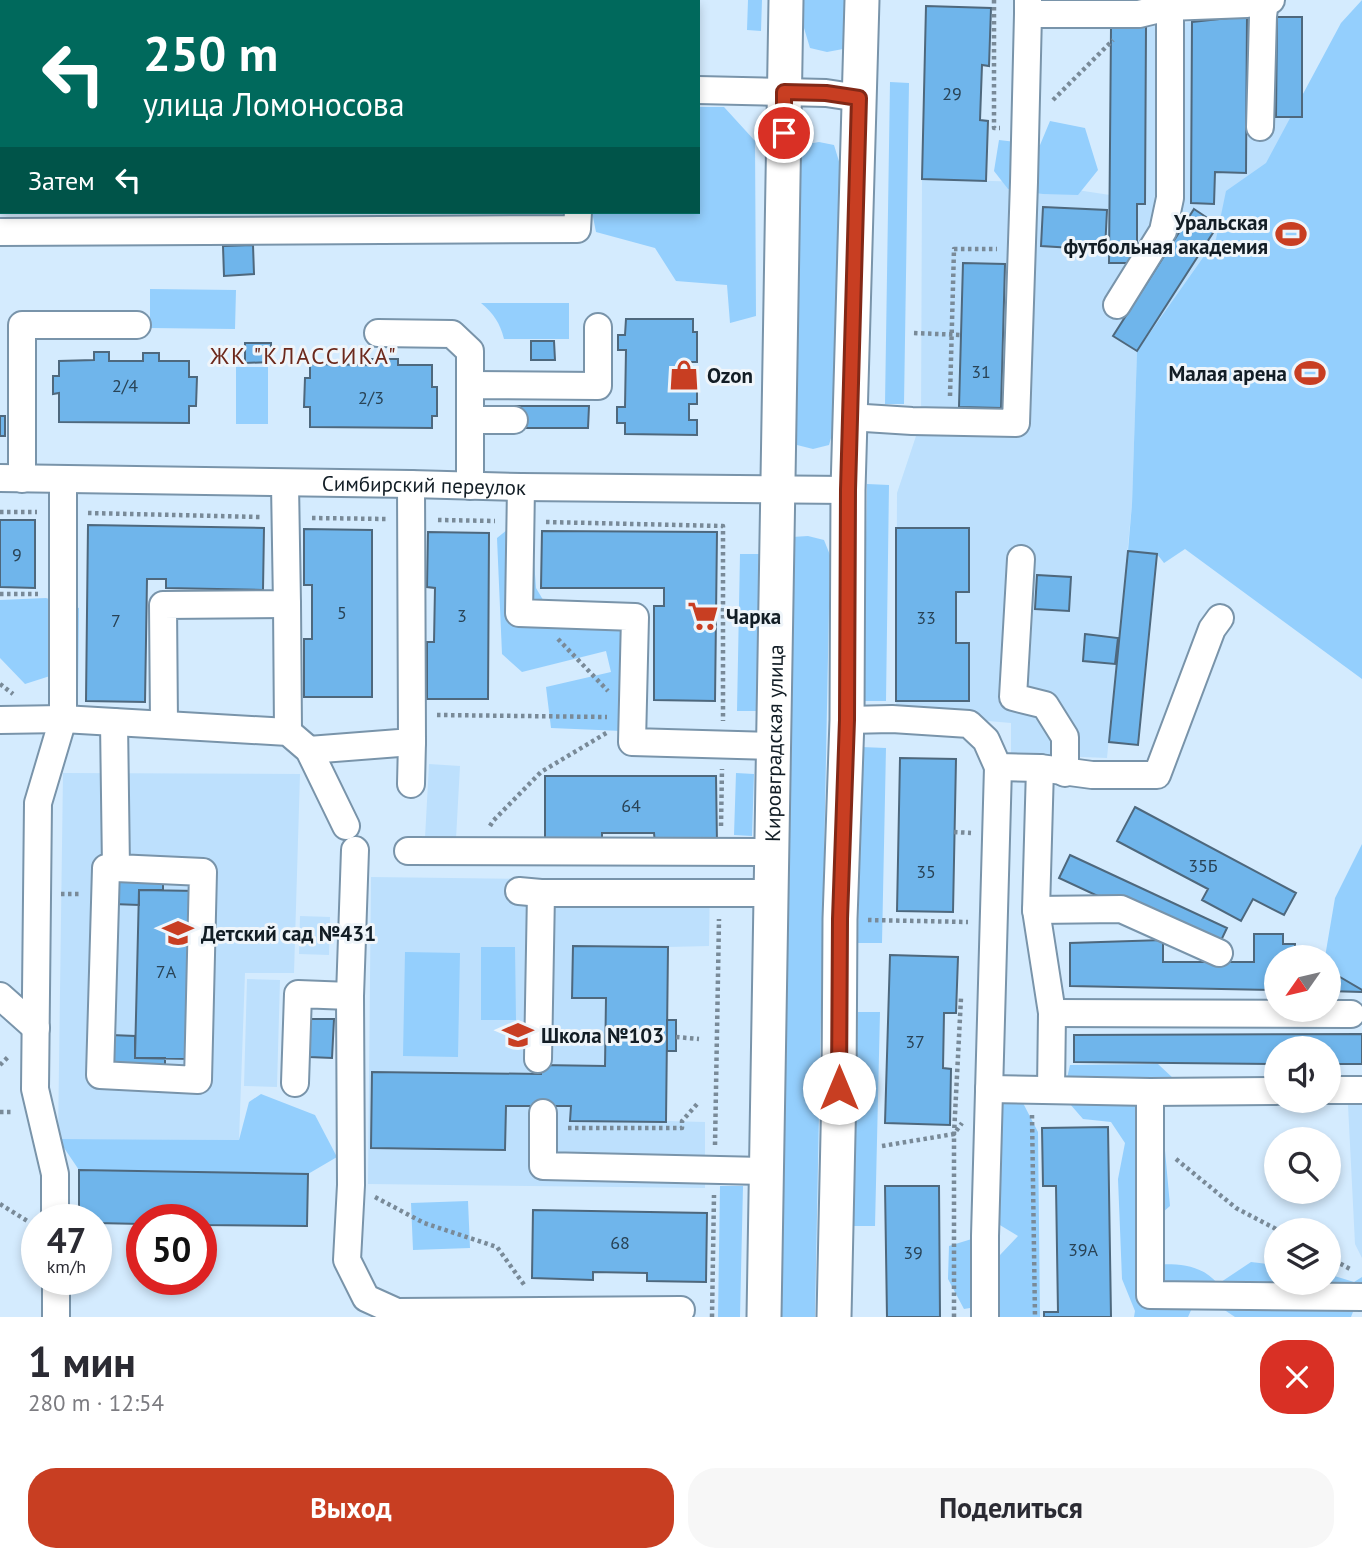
<!DOCTYPE html>
<html lang="ru">
<head>
<meta charset="utf-8">
<style>
  body { margin:0; font-family:"PT Sans",sans-serif; background:#f7f7f7; color:#2b2b33; height:100vh; display:flex; flex-direction:column; font-size:26px; white-space:nowrap }
  * { box-sizing:border-box; margin:0 }
  p { font-size:23px; color:#7c7c81 }
  .icon { flex:none; width:38px; height:38px; fill:none; stroke:currentColor; stroke-width:2; stroke-linecap:round; stroke-linejoin:round }
  .map { position:relative; height:1317px; overflow:hidden }
  .panel { display:flex; flex-direction:column; background:#fff; flex:1 }
  .panel>* { flex:none }
  .banner { position:absolute; left:0px; top:0px; width:700px; height:214px; box-shadow:0 4px 10px #0003; background:#00695c; color:#fff; overflow:hidden }
  .needle { width:46px; rotate:236deg }
  .buttons { position:absolute; left:1264px; top:945px; display:grid; gap:14px }
  .buttons a { display:grid; place-items:center; width:77px; height:77px; border-radius:50%; background:#fff; box-shadow:0 4px 10px #0003; font-size:35px }
  .speed { position:absolute; left:21px; top:1204px; display:flex; gap:14px; font-size:35px; font-weight:700; text-align:center }
  .speed>* { display:grid; place-content:center; width:91px; height:91px; border-radius:50%; background:#fff; box-shadow:0 4px 10px #0003; line-height:1 }
  .speed small { font-size:18px; font-weight:400 }
  .speed .limit { border:10px solid #d22; background:#fff; color:#111 }
  .pin { position:absolute; display:grid; place-items:center; width:60px; height:60px; color:#fff; margin:-30px; border:4px solid #fff; border-radius:50%; box-shadow:0 2px 7px #0007 }
  .me { position:absolute; width:77px; margin:-38px; rotate:0deg; stroke-linejoin:round; filter:drop-shadow(0 0 5px #0008) }
  .turn { display:flex; align-items:center; gap:24px; height:147px; padding:0 28px; font-size:32px }
  .turn .icon { width:91px; height:91px; stroke-width:2.5 }
  .turn b { display:block; font-size:49px; line-height:60px }
  .then { display:flex; align-items:center; height:66px; padding:0 28px; background:#0003; gap:14px; font-size:26px }
  .round { display:grid; place-items:center; flex:none; width:74px; height:74px; border-radius:28px; background:#f7f7f7 }
  .summary { display:flex; align-items:center; justify-content:space-between; height:119px; padding:0 28px }
  h1 { font-size:42px; font-weight:800; line-height:52px }
  .action { display:flex; gap:14px; margin-top:auto; padding:14px 28px }
  .action a { flex:1; height:80px; border-radius:28px; background:#c83e22; color:#fff; font-size:28px; font-weight:800; line-height:80px; text-align:center }
  .action a+a { background:#f7f7f7; color:#2b2b33 }
  .map>svg:first-child { display:block }
  .built { fill:#bde0fd }
  .green { fill:#94cffd }
  .building { fill:#6fb5eb; stroke:#4e687d; stroke-width:2 }
  .lines { fill:none; stroke-linecap:round; stroke-linejoin:round }
  .minor-casing { stroke:#7994aa; stroke-width:30 }
  .major-casing { stroke:#7994aa; stroke-width:37 }
  .path { stroke:#798a98; stroke-width:4.5; stroke-dasharray:3.5 3.5; stroke-linecap:butt }
  .minor { stroke:#fff; stroke-width:26 }
  .major { stroke:#fff; stroke-width:33 }
  .route-casing { stroke:#822816; stroke-width:18 }
  .route { stroke:#c83e22; stroke-width:12 }
  .labels { text-anchor:middle; dominant-baseline:central; stroke-width:6; stroke-linejoin:round; paint-order:stroke }
  .number-label { font-size:18px; fill:#294356 }
  .poi-label { font-size:21px; font-weight:bold; fill:#121d25; stroke:#eff5fa; text-anchor:start }
  .street-label { font-size:21px; fill:#121d25; stroke:#eff5fa }
  .neighbourhood-label { font-size:23px; letter-spacing:2px; fill:#6c281b; stroke:#eff5fa }
</style>
</head>
<body>
<div class="map">
<svg width="1362" height="1317" viewBox="0 0 1362 1317">
  <rect width="100%" height="100%" fill="#d4ebfe"/>
  <path class="built" d="M 1247,16 L 1302,17 L 1302,117 L 1137,351 L 1132,504 L 1107,758 L 1011,754 L 1011,723 L 896,713 L 897,493 L 921,421 L 922,179 L 1024,182 L 1110,195 L 1111,27 L 1146,27 Z
    M 429,764 L 460,766 L 456,839 L 425,838 Z
    M 63,773 L 300,774 L 294,973 L 245,973 L 239,1140 L 58,1139 Z
    M 371,877 L 710,881 L 709,946 L 668,947 L 666,1121 L 705,1122 L 705,1188 L 368,1184 Z
    M 300,916 L 330,917 L 329,955 L 299,954 Z
    M 247,979 L 280,980 L 277,1087 L 244,1086 Z
    M 1362,1104 L 1362,1258 L 1355,1244 L 1348,1105 Z"/>
  <path class="green" d="M 748,0 L 762,0 L 761,31 L 747,30 Z
    M 804,0 L 849,0 L 849,32 L 843,49 L 827,52 L 810,48 L 804,28 Z
    M 1362,0 L 1362,679 L 1185,549 L 1164,563 L 1157,554 L 1128,551 L 1132,504 L 1137,351 L 1216,239 L 1226,191 L 1266,163 L 1341,23 Z
    M 890,82 L 909,83 L 904,404 L 885,404 Z
    M 698,107 L 724,107 L 755,141 L 756,316 L 730,323 L 727,285 L 676,281 L 655,248 L 596,232 L 592,212 L 698,212 Z
    M 1050,121 L 1085,128 L 1098,170 L 1078,195 L 1043,194 L 1008,189 L 994,171 L 999,140 L 1040,145 Z
    M 819,142 L 834,145 L 841,168 L 835,424 L 829,445 L 813,449 L 797,445 L 790,422 L 796,170 L 802,145 Z
    M 150,289 L 236,290 L 235,329 L 150,328 Z
    M 481,303 L 569,303 L 569,339 L 504,339 C 500,323 494,314 481,303 Z
    M 236,367 L 268,367 L 268,424 L 236,424 Z
    M 867,484 L 889,485 L 886,701 L 863,701 Z
    M 512,526 L 533,547 L 536,588 L 555,620 L 615,623 L 644,645 L 647,714 L 622,731 L 551,728 L 546,687 L 611,672 L 606,651 L 522,672 L 502,654 L 497,538 Z
    M 808,536 L 824,540 L 830,555 L 815,1317 L 772,1317 L 792,537 Z
    M 740,554 L 765,554 L 762,711 L 737,711 Z
    M 46,598 L 79,608 L 78,689 L 50,676 L 25,684 L 0,658 L 0,600 Z
    M 861,747 L 886,748 L 882,943 L 858,943 Z
    M 736,773 L 754,774 L 752,836 L 734,835 Z
    M 1362,844 L 1362,990 L 1328,970 L 1328,957 L 1325,957 L 1335,898 Z
    M 481,947 L 515,947 L 516,1020 L 481,1020 Z
    M 405,952 L 460,953 L 458,1057 L 403,1056 Z
    M 858,1012 L 880,1012 L 875,1226 L 853,1226 Z
    M 1158,1064 L 1175,1080 L 1166,1087 L 1162,1117 L 1170,1206 L 1140,1232 L 1141,1265 C 1169,1264 1198,1260 1218,1284 L 1251,1262 L 1276,1265 L 1276,1283 L 1328,1283 L 1328,1274 L 1354,1282 L 1362,1277 L 1362,1288 L 1351,1317 L 1235,1317 L 1217,1305 L 1192,1308 L 1188,1317 L 1134,1317 L 1135,1311 L 1122,1279 L 1118,1179 L 1125,1143 L 1111,1122 L 1083,1119 L 1063,1096 L 1070,1065 Z
    M 261,1094 L 315,1115 L 337,1157 L 308,1174 L 79,1170 L 58,1139 L 239,1140 L 249,1102 Z
    M 1002,1095 L 1023,1103 L 1038,1132 L 1040,1317 L 999,1317 L 993,1304 L 964,1309 L 948,1279 L 949,1246 L 975,1238 L 1000,1255 L 1018,1236 L 980,1213 Z
    M 720,1186 L 743,1186 L 740,1317 L 718,1317 Z
    M 468,1201 L 470,1248 L 413,1250 L 411,1203 Z"/>
  <path class="building" d="M 0,0 L 140,0 L 140,2 L 2,2 L 2,12 L 0,12 Z
    M 356,0 L 691,0 L 689,2 L 355,2 Z
    M 926,6 L 991,8 L 989,66 L 982,65 L 980,120 L 988,121 L 986,181 L 922,179 Z
    M 1247,16 L 1246,173 L 1215,172 L 1214,204 L 1191,203 L 1192,22 Z
    M 1277,17 L 1302,17 L 1302,117 L 1276,117 Z
    M 1111,27 L 1146,27 L 1145,204 L 1137,204 L 1137,263 L 1109,263 Z
    M 0,153 L 2,153 L 2,204 L 0,204 Z
    M 1043,207 L 1107,210 L 1105,250 L 1041,246 Z
    M 1194,209 L 1218,225 L 1137,351 L 1113,336 Z
    M 253,245 L 254,274 L 224,276 L 223,246 Z
    M 963,263 L 1005,264 L 1001,408 L 959,407 Z
    M 626,319 L 693,319 L 693,332 L 697,332 L 697,362 L 691,362 L 691,388 L 697,388 L 697,404 L 689,404 L 689,420 L 697,420 L 697,435 L 625,434 L 625,423 L 617,423 L 617,407 L 625,407 L 626,350 L 618,350 L 618,335 L 625,335 Z
    M 531,341 L 554,341 L 555,360 L 531,360 Z
    M 245,343 L 271,343 L 271,362 L 245,363 Z
    M 94,352 L 109,352 L 109,361 L 143,361 L 143,353 L 159,353 L 159,361 L 189,361 L 189,377 L 197,377 L 196,406 L 189,406 L 189,423 L 59,422 L 59,393 L 53,394 L 53,376 L 59,376 L 59,361 L 94,360 Z
    M 371,359 L 398,359 L 398,365 L 432,365 L 432,387 L 437,387 L 437,416 L 432,416 L 432,428 L 310,427 L 310,407 L 304,407 L 305,378 L 310,378 L 310,364 L 371,365 Z
    M 514,406 L 589,406 L 588,428 L 514,428 Z
    M 0,416 L 5,416 L 5,436 L 0,436 Z
    M 0,520 L 35,520 L 35,588 L 0,587 Z
    M 88,525 L 264,528 L 263,590 L 166,588 L 166,579 L 147,579 L 145,702 L 86,701 Z
    M 896,528 L 969,528 L 969,592 L 956,592 L 956,643 L 969,643 L 969,701 L 896,701 Z
    M 304,529 L 372,530 L 372,697 L 304,697 L 304,639 L 312,639 L 312,585 L 304,585 Z
    M 542,531 L 717,532 L 715,701 L 654,700 L 654,606 L 664,606 L 664,588 L 541,588 Z
    M 428,532 L 489,533 L 488,699 L 427,699 L 427,642 L 434,642 L 435,588 L 427,587 Z
    M 1128,551 L 1157,554 L 1138,745 L 1109,742 Z
    M 1037,575 L 1071,577 L 1069,611 L 1035,609 Z
    M 1085,634 L 1118,638 L 1115,664 L 1083,661 Z
    M 900,758 L 956,759 L 953,912 L 897,911 Z
    M 545,776 L 716,776 L 717,843 L 655,843 L 654,833 L 602,833 L 602,843 L 545,843 Z
    M 1135,807 L 1296,893 L 1284,915 L 1253,899 L 1241,921 L 1202,900 L 1208,889 L 1117,841 Z
    M 1070,855 L 1227,928 L 1216,951 L 1059,878 Z
    M 113,880 L 163,881 L 163,890 L 139,890 L 139,905 L 113,904 Z
    M 139,890 L 197,891 L 192,1059 L 135,1058 Z
    M 1254,934 L 1283,934 L 1283,944 L 1295,944 L 1295,957 L 1276,957 L 1276,990 L 1070,986 L 1070,943 L 1163,940 L 1163,962 L 1254,962 Z
    M 573,946 L 668,947 L 666,1122 L 570,1121 L 571,1106 L 506,1106 L 505,1150 L 371,1148 L 372,1072 L 541,1074 L 541,1065 L 605,1066 L 606,998 L 572,998 Z
    M 890,955 L 958,957 L 956,1013 L 944,1013 L 943,1068 L 951,1069 L 950,1125 L 885,1123 Z
    M 1328,970 L 1362,990 L 1362,992 L 1328,991 Z
    M 310,1019 L 334,1019 L 332,1058 L 309,1057 Z
    M 667,1020 L 676,1020 L 676,1051 L 667,1051 Z
    M 1362,1034 L 1362,1064 L 1328,1064 L 1328,1048 L 1276,1048 L 1276,1064 L 1074,1062 L 1074,1035 Z
    M 111,1035 L 135,1036 L 135,1058 L 165,1058 L 165,1067 L 110,1066 Z
    M 1108,1127 L 1111,1317 L 1044,1317 L 1044,1312 L 1058,1312 L 1056,1186 L 1043,1186 L 1042,1128 Z
    M 79,1170 L 308,1174 L 307,1226 L 201,1225 L 201,1220 L 142,1220 L 142,1224 L 96,1223 L 96,1220 L 79,1220 Z
    M 885,1186 L 939,1186 L 940,1317 L 887,1317 Z
    M 533,1210 L 707,1213 L 706,1282 L 647,1281 L 647,1273 L 593,1272 L 593,1280 L 532,1278 Z"/>
  <g class="lines">
    <g class="minor-casing">
      <g id="minor">
        <path d="M 312,0 L 312,2"/>
        <path d="M 1028,0 L 1028,14 L 1139,14 L 1168,7 L 1247,4 L 1271,0"/>
        <path d="M 0,74 L 2,74"/>
        <path d="M 698,90 L 826,93 L 859,98"/>
        <path d="M 1260,127 L 1263,16 L 1265,1"/>
        <path d="M 0,232 L 577,229 L 578,212"/>
        <path d="M 1117,305 L 1163,231 L 1170,198 L 1170,8"/>
        <path d="M 378,333 L 452,334 L 470,351 L 470,385"/>
        <path d="M 849,417 L 912,421 L 1016,423 L 1024,182 L 1028,14"/>
        <path d="M 470,420 L 514,420"/>
        <path id="s1" d="M 0,478 L 411,484 L 521,487 L 848,490"/>
        <path d="M 22,479 L 22,325 L 137,325"/>
        <path d="M 470,486 L 470,385 L 598,386 L 598,327"/>
        <path d="M 521,487 L 519,613 L 635,617 L 632,742 L 774,746"/>
        <path d="M 1021,559 L 1013,697 L 1045,705 L 1065,737 L 1065,773"/>
        <path d="M 287,604 L 288,732"/>
        <path d="M 0,720 L 63,719 L 288,732 L 309,750 L 346,826"/>
        <path d="M 847,720 L 892,719 L 969,724 L 986,740 L 998,767 L 1040,768 L 1092,775 L 1157,775 L 1212,629 L 1220,618"/>
        <path d="M 114,722 L 116,868 L 203,872 L 198,1080 L 100,1075 L 106,868 L 116,868"/>
        <path d="M 164,724 L 163,605 L 287,604 L 285,484"/>
        <path d="M 309,750 L 412,742 L 411,484"/>
        <path d="M 1040,768 L 1036,910 L 1052,1013 L 1051,1090"/>
        <path d="M 411,784 L 412,742"/>
        <path d="M 355,850 L 350,996 L 351,1185 L 347,1260 L 366,1298 L 397,1312"/>
        <path d="M 408,851 L 772,852"/>
        <path d="M 519,891 L 541,893 L 771,893"/>
        <path d="M 1036,910 L 1121,909 L 1219,953"/>
        <path d="M 0,996 L 36,1028"/>
        <path d="M 1052,1013 L 1351,1014"/>
        <path d="M 538,1059 L 541,893"/>
        <path d="M 295,1083 L 298,994 L 350,996"/>
        <path d="M 989,1089 L 1150,1092 L 1276,1091"/>
        <path d="M 1328,1090 L 1362,1090"/>
        <path d="M 1150,1092 L 1150,1295 L 1362,1297"/>
        <path d="M 543,1113 L 543,1166 L 767,1171"/>
        <path d="M 55,1220 L 55,1174 L 35,1089 L 38,803 L 63,719 L 63,480"/>
        <path d="M 56,1279 L 56,1317"/>
        <path d="M 398,1317 L 397,1312 L 681,1310"/>
        <path d="M 985,1317 L 985,1236 L 998,767"/>
      </g>
    </g>
    <g class="major-casing">
      <g id="major">
        <path id="s2" d="M 764,1317 L 786,0"/>
        <path d="M 834,1317 L 839,1088 L 840,919 L 847,720 L 848,490 L 862,0"/>
      </g>
    </g>
    <path class="path" d="M 994,0 L 994,128 L 1000,128
      M 1053,100 L 1113,40
      M 914,333 L 961,335
      M 950,396 L 954,249 L 997,249
      M 0,512 L 37,512
      M 88,513 L 261,517
      M 312,518 L 387,519
      M 438,520 L 495,521
      M 546,522 L 723,526 L 723,721
      M 0,594 L 38,594
      M 558,639 L 608,691
      M 0,684 L 13,694
      M 437,715 L 607,717
      M 490,826 L 493,821 L 541,772 L 608,732
      M 721,826 L 722,769
      M 954,832 L 971,833
      M 61,894 L 80,894
      M 868,920 L 968,922
      M 676,1037 L 699,1039
      M 0,1065 L 8,1057
      M 0,1112 L 13,1112
      M 1032,1115 L 1035,1317
      M 568,1128 L 682,1128 L 682,1121 L 698,1103
      M 715,1145 L 719,919
      M 882,1146 L 954,1134 L 962,1123
      M 1176,1159 L 1236,1208 L 1278,1230
      M 375,1197 L 424,1223 L 497,1247 L 525,1286
      M 0,1204 L 29,1222
      M 1328,1257 L 1352,1270
      M 712,1317 L 714,1195
      M 954,1317 L 954,1134 L 961,998"/>
    <use href="#minor" class="minor"/>
    <use href="#major" class="major"/>
  </g>
  <g class="lines">
    <g class="route-casing">
      <path id="route" d="M 784,133 L 784,92 L 826,93 L 859,98 L 848,490 L 847,720 L 840,919 L 839,1088"/>
    </g>
    <use href="#route" class="route"/>
  </g>
  <defs>
    <g id="stadium-bare" transform="scale(2.415)"><path d="M0-5a6.5 5 0 1 0 0 10a6.5 5 0 1 0 0-10ZM-3.5-1.8h7v3.6h-7Z" fill="#c83e22" stroke="#eff5fa" stroke-width="2.5" paint-order="stroke"/></g>
    <g id="shop-bare" transform="scale(2.415)"><path d="M-5-2.5h2.3a2.7 3.5 0 0 1 5.4 0H5L5.5 6h-11ZM-1.5-2.5h3a1.5 2.3 0 0 0-3 0Z" fill="#c83e22" stroke="#eff5fa" stroke-width="2.5" paint-order="stroke"/></g>
    <g id="supermarket-bare" transform="scale(2.415)"><path d="M-6-5.5h2.5l.6 2H6L4.5 2H-2.5L-4.4-4H-6ZM-1.5 3.2a1.3 1.3 0 1 0 .1 0ZM3 3.2a1.3 1.3 0 1 0 .1 0Z" fill="#c83e22" stroke="#eff5fa" stroke-width="2.5" paint-order="stroke"/></g>
    <g id="school-bare" transform="scale(2.415)"><path d="M0-5L7-2L0 1L-7-2ZM-4 1L0 2.5L4 1V4Q0 6-4 4Z" fill="#c83e22" stroke="#eff5fa" stroke-width="2.5" paint-order="stroke"/></g>
  </defs>
  <g fill-rule="evenodd">
    <use href="#stadium-bare" x="1291" y="234"/>
    <use href="#stadium-bare" x="1310" y="373"/>
    <use href="#shop-bare" x="684" y="375"/>
    <use href="#supermarket-bare" x="703" y="616"/>
    <use href="#school-bare" x="178" y="933"/>
    <use href="#school-bare" x="518" y="1035"/>
  </g>
  <g class="labels">
    <g class="number-label">
      <text x="952" y="93">29</text>
      <text x="981" y="371">31</text>
      <text x="125" y="385">2/4</text>
      <text x="371" y="397">2/3</text>
      <text x="17" y="554">9</text>
      <text x="342" y="612">5</text>
      <text x="462" y="615">3</text>
      <text x="926" y="617">33</text>
      <text x="116" y="620">7</text>
      <text x="631" y="805">64</text>
      <text x="1203" y="865">35Б</text>
      <text x="926" y="871">35</text>
      <text x="166" y="971">7А</text>
      <text x="915" y="1041">37</text>
      <text x="620" y="1242">68</text>
      <text x="1083" y="1249">39А</text>
      <text x="913" y="1252">39</text>
    </g>
    <g class="poi-label">
      <text x="1268" y="222" text-anchor="end">Уральская<tspan x="1268" dy="24">футбольная академия</tspan></text>
      <text x="1287" y="373" text-anchor="end">Малая арена</text>
      <text x="707" y="375">Ozon</text>
      <text x="726" y="616">Чарка</text>
      <text x="201" y="933">Детский сад №431</text>
      <text x="541" y="1035">Школа №103</text>
    </g>
    <g class="street-label">
      <text stroke="none"><textPath href="#s1" startOffset="424">Симбирский переулок</textPath></text>
      <text stroke="none"><textPath href="#s2" startOffset="574">Кировградская улица</textPath></text>
    </g>
    <g class="neighbourhood-label">
      <text x="304" y="355">ЖК "КЛАССИКА"</text>
    </g>
  </g>
</svg>
<div class="buttons">
<a><svg class="needle" viewBox="-14 -14 28 28"><path d="M0-13l5 13h-10z" fill="#e53935"/><path d="M0 13l5-13h-10z" fill="#7c7c81"/></svg></a>
<a><svg class="icon" aria-label="sound" viewBox="0 0 24 24"><path d="M4 9h4l5-4v14l-5-4H4zM17 9q2 3 0 6"/></svg></a>
<a><svg class="icon" aria-label="search" viewBox="0 0 24 24"><circle cx="10" cy="10" r="6"/><path d="M15 15l6 6"/></svg></a>
<a><svg class="icon" aria-label="layers" viewBox="0 0 24 24"><path d="M12 4l9 5-9 5-9-5zM3 14l9 5 9-5"/></svg></a>
</div>
<div class="speed"><div>47<small>km/h</small></div><div class="limit">50</div></div>
<div class="pin" style="left:784px;top:133px;background:#d93025"><svg class="icon" aria-label="arrive" viewBox="0 0 24 24"><path d="M6 21V4h12l-3 4 3 4H6"/></svg></div>
<svg class="me" style="left:839px;top:1088px" viewBox="-20 -20 40 40"><circle r="19" fill="#fff"/><path d="M0-13L10 11 0 6-10 11z" fill="#c83e22"/></svg>
<div class="banner">
<div class="turn"><svg class="icon" aria-label="left" viewBox="0 0 24 24"><path d="M17 20v-9H6M10 6l-5 5 5 5"/></svg><div><b>250 m</b>улица Ломоносова</div></div>
<div class="then">Затем<svg class="icon" aria-label="left" viewBox="0 0 24 24"><path d="M17 20v-9H6M10 6l-5 5 5 5"/></svg></div>
</div>
</div>
<section class="panel">
<div class="summary"><div><h1>1 мин</h1><p>280 m · 12:54</p></div><a class="round" style="background:#d93025;color:#fff"><svg class="icon" aria-label="close" viewBox="0 0 24 24"><path d="M6 6l12 12M18 6L6 18"/></svg></a></div>
<div class="action"><a>Выход</a><a>Поделиться</a></div>
</section>
</body>
</html>
